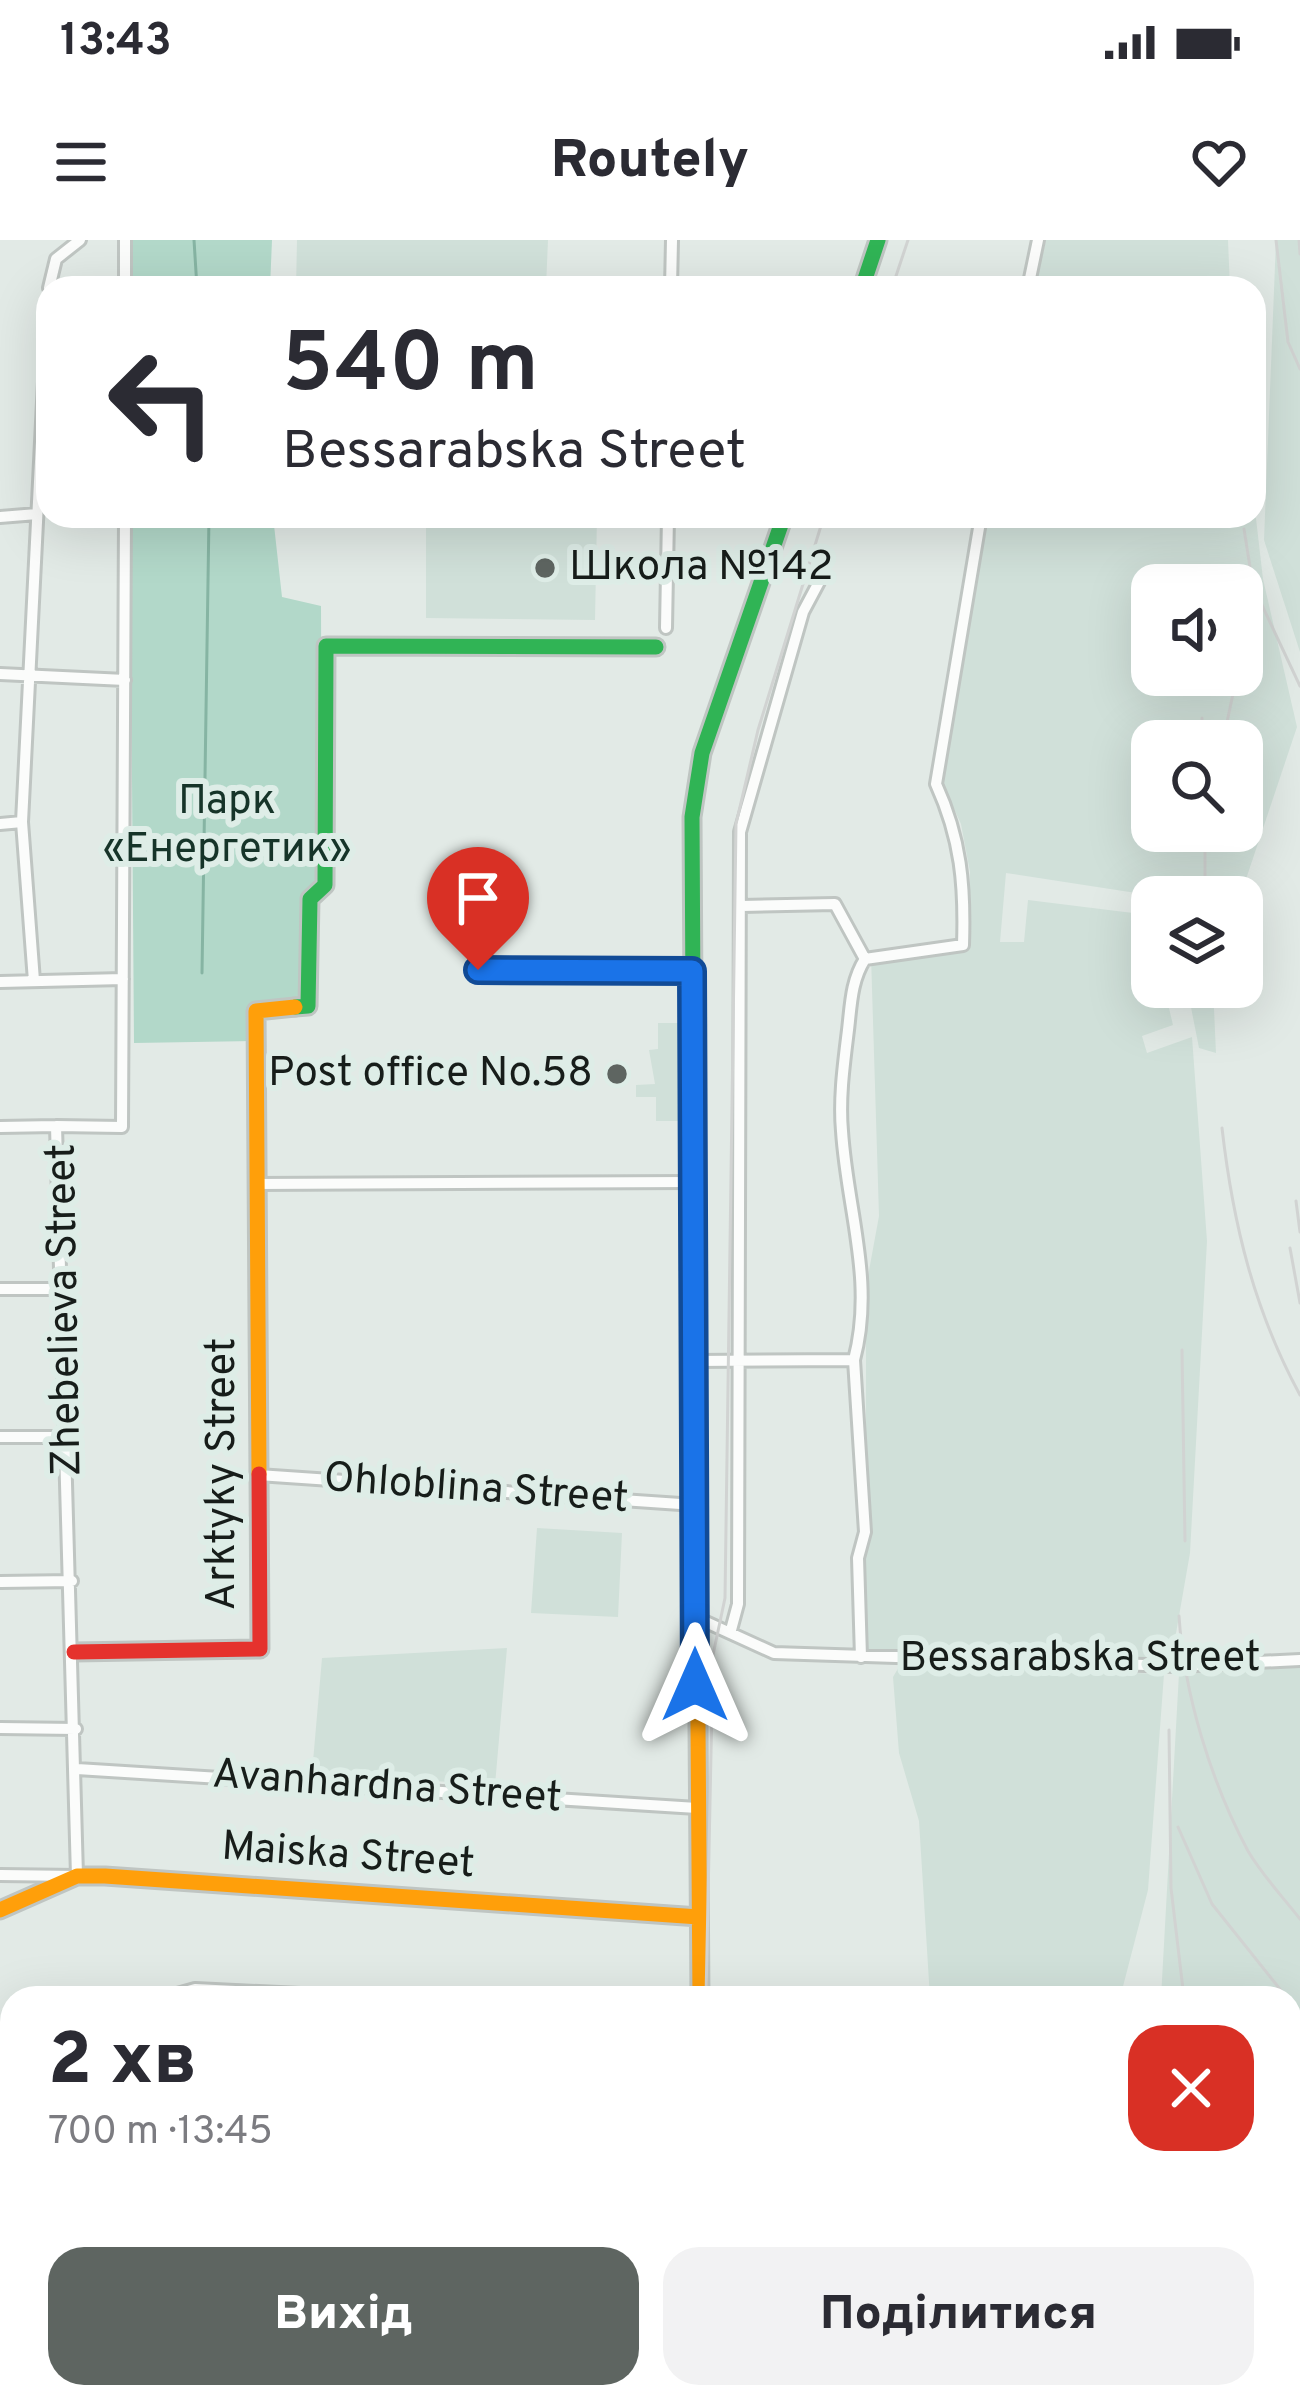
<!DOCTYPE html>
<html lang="uk">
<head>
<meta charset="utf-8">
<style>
  body { margin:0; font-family:Overpass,sans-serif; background:#f2f2f3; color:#2b2b33; height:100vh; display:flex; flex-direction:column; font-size:45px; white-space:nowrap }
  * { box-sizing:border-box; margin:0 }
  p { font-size:39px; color:#7c7c81 }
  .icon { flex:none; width:66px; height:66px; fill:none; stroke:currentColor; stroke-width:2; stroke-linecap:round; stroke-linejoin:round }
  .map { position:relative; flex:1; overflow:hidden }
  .sheet { position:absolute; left:0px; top:1746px; width:1302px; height:423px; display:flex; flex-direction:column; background:#fff; border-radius:36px 36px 0 0; box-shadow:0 12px 48px #0002 }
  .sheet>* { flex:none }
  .top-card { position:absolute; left:36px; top:36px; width:1230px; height:252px; border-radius:36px; box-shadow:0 12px 48px #0002; background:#fff; color:#2b2b33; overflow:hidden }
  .controls { position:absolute; left:1131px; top:324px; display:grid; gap:24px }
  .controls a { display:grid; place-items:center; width:132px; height:132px; border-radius:24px; background:#fff; box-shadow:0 12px 48px #0002; font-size:60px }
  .pin { position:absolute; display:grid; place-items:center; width:102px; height:102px; color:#fff; margin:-123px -51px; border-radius:50% 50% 50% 0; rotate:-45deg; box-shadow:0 0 12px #0007 }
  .pin .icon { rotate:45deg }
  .me { position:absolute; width:132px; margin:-66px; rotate:0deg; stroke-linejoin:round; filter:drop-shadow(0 0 9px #0008) }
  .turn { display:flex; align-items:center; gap:42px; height:252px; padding:0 48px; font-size:54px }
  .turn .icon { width:156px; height:156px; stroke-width:2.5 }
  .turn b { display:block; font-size:84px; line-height:102px }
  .round { display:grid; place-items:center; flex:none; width:126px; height:126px; border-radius:36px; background:#f2f2f3 }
  .head { display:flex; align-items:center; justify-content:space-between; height:204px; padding:0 48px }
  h1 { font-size:72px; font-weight:800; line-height:90px }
  .cta { display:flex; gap:24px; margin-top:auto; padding:24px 48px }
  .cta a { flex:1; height:138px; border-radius:36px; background:#5e6561; color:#fff; font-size:48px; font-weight:800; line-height:138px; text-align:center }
  .cta a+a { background:#f2f2f3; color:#2b2b33 }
  .status { display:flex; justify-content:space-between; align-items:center; height:84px; padding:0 60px; background:#fff; direction:ltr }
  .status svg { height:33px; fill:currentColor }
  header { display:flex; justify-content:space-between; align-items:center; height:156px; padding:0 48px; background:#fff; font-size:54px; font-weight:800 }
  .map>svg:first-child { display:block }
  .built { fill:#d0e0d9; fill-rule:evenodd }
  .green { fill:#b2d8c9 }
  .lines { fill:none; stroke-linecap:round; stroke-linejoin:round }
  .stream { stroke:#86b4a3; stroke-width:3 }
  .street-casing { stroke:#bfc5c2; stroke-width:16 }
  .fast-casing { stroke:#bfc5c2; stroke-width:21 }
  .slow-casing { stroke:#bfc5c2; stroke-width:21 }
  .jam-casing { stroke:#bfc5c2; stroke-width:21 }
  .street { stroke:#fbfcfb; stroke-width:10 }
  .fast { stroke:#30b455; stroke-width:15 }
  .slow { stroke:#ff9f0a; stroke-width:15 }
  .jam { stroke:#e5322d; stroke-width:15 }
  .tram { stroke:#d1d3d2; stroke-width:3 }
  .rail { stroke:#d1d3d2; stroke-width:3 }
  .route-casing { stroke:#114b97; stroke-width:30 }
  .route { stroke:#1a73e8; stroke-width:21 }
  .poi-dot { fill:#5e6561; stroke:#deede7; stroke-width:4.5 }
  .labels { text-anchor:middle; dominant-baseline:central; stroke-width:12; stroke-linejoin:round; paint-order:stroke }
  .poi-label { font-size:42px; fill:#171d1a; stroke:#deede7; text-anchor:start }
  .park-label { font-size:42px; fill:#163429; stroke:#deede7 }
  .street-label { font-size:42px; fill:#171d1a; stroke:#deede7 }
</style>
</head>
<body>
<div class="status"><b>13:43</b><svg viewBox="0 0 49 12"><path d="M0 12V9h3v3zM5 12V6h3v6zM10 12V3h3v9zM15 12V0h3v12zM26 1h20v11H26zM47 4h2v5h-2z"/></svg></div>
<header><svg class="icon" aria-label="menu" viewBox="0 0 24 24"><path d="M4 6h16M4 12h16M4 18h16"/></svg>Routely<svg class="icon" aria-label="heart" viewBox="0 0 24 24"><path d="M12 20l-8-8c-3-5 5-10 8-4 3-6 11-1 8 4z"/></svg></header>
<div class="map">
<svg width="1300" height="2168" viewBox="0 0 1300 2168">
  <rect width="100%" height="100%" fill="#e2eae6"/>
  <path class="built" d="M 297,0 L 548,0 L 546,48 L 296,48 Z
    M 1046,0 L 1228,0 L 1230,48 L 1035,48 Z
    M 1276,0 L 1300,0 L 1300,412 L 1264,300 Z
    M 1254,261 L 1263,339 L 1297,487 L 1241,654 L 1162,657 L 1006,633 L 1000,702 L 1024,702 L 1028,660 L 1149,675 L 1152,747 L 1164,747 L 1173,785 L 1142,796 L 1147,813 L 1192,797 L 1207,1001 L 1190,1313 L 1171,1422 L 866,1413 L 866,1047 L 879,976 L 871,716 L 969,702 L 970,632 L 961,584 L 942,543 L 986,276 L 1254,276 ZM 1152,345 L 1242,345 L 1242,435 L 1152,435 ZM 1152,501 L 1242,501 L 1242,591 L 1152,591 Z
    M 426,276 L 597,276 L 595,380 L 426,378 Z
    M 1187,747 L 1213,747 L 1216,813 L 1199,808 Z
    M 658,783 L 682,783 L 683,881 L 656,881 L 656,857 L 636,857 L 636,845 L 655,844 L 649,810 L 658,809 Z
    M 537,1288 L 622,1293 L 618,1377 L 531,1373 Z
    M 507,1408 L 495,1545 L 312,1533 L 322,1418 Z
    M 1300,1419 L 1300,1867 L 1290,1867 L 1290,1758 L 1161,1758 L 1179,1433 Z
    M 900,1425 L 1164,1434 L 1148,1650 L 1120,1758 L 930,1758 L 919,1581 L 899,1513 L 893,1437 Z
    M 723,2157 L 860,2157 L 873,2168 L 723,2168 Z"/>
  <path class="green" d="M 131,0 L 272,0 L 270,48 L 131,48 Z
    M 130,276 L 273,276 L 282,357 L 321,366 L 322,643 L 308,657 L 305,764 L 255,770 L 254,801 L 134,803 Z"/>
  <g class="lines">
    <path class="stream" d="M 194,0 L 197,48
      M 202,733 L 209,276"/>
    <g class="street-casing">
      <path id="street" d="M 125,0 L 125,48
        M 49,48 L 56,19 L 80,0
        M 671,48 L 672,0
        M 1028,48 L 1038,0
        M 0,277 L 37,274
        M 666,388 L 668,276
        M 0,434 L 125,440
        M 0,584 L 22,582
        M 865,719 L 963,705 C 965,645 961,599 936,544 L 981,276
        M 479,731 L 692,731
        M 34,741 L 22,582 L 48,62
        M 0,742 L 123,739
        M 0,887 L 56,886
        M 255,944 L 692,942
        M 0,1049 L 62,1049
        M 854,1120 L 865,1292 L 858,1318 L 861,1417
        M 694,1121 L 854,1120 C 875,1041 847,970 842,891 C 839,858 844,823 848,790 C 851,765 851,741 865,719 L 835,664 L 742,666
        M 0,1197 L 68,1197
        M 258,1235 L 695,1265
        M 0,1342 L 72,1341
        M 695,1377 L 774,1413 L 1175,1426 L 1300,1420
        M 731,1390 L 738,1364 L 740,592 L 803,372 L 819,342
        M 0,1488 L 76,1489
        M 77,1529 L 697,1568
        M 0,1635 L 77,1636 L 56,886 L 122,887 L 125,276
        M 163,1758 L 195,1749 L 384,1758
        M 0,1809 L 12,1805
        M 1290,1974 L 1300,1974
        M 1290,2103 L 1300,2103
        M 993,2157 L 1019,2168
        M 232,2168 L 234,2157
        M 334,2168 L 336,2157
        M 541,2168 L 543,2157"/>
    </g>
    <g class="fast-casing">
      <path id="fast" d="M 862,48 L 878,0
        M 295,767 L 308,766 L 310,659 L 325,645 L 326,406 L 656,407
        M 694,941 L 692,577 L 702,513 L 784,276
        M 698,2157 L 698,2168"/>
    </g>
    <g class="slow-casing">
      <path id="slow" d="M 694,941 L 700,1758
        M 259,1234 L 256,771 L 295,767
        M 0,1670 L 77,1636 L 105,1636 L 699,1677"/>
    </g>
    <g class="jam-casing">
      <path id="jam" d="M 74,1412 L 260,1409 L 259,1234
        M 712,2157 L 712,2168"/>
    </g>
    <use href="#street" class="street"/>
    <use href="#fast" class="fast"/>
    <use href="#slow" class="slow"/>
    <use href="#jam" class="jam"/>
    <path class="tram" d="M 892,48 L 908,0
      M 706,1758 L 713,1415 L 725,1358 L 736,584 L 758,490 L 824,276
      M 703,2168 L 703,2157"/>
    <path class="rail" d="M 1276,0 L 1288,102 L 1300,129
      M 1299,0 L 1300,14
      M 1244,289 L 1253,346 L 1300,446
      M 1202,478 L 1202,501
      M 1223,501 L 1237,435
      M 1205,591 L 1205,649
      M 1222,888 C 1233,984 1254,1070 1300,1155
      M 1296,961 L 1300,992
      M 1290,1008 L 1300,1063
      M 1182,1110 L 1185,1301
      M 1179,1376 C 1184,1454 1211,1542 1248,1611 C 1262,1635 1283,1657 1300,1679
      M 1169,1490 L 1171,1648 L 1184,1758
      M 1178,1587 L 1212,1664 L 1287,1758
      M 0,1987 L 12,1983
      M 913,2157 L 924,2168
      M 967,2157 L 989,2168"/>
  </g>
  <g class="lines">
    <g class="route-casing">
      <path id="route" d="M 478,730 L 692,731 L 695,1445"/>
    </g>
    <use href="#route" class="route"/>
  </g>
  <g class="poi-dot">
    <circle cx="545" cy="328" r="12"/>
    <circle cx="617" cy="834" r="12"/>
  </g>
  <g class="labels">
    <g class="poi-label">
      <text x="569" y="328">Школа №142</text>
      <text x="593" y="834" text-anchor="end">Post office No.58</text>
    </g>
    <g class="park-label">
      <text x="227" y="562">Парк<tspan x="227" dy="48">«Енергетик»</tspan></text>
    </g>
    <g class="street-label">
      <text transform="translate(66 1070) rotate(-91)">Zhebelieva Street</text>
      <text transform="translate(223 1234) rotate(-90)">Arktyky Street</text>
      <text transform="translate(476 1250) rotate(4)">Ohloblina Street</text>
      <text x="1080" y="1419">Bessarabska Street</text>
      <text transform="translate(387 1548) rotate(4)">Avanhardna Street</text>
      <text transform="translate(348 1617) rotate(4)">Maiska Street</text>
    </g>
  </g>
</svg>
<div class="controls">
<a><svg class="icon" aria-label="sound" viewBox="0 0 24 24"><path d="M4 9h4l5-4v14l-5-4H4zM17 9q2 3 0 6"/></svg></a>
<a><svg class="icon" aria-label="search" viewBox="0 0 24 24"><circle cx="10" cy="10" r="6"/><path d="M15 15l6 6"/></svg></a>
<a><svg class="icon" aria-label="layers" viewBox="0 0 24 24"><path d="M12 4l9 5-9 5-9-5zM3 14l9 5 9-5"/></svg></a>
</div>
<div class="pin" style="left:478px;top:730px;background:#d93025"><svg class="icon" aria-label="arrive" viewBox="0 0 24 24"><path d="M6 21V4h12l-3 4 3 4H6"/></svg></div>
<svg class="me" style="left:695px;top:1445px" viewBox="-20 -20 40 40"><path d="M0-17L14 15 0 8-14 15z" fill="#1a73e8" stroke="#fff" stroke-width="4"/></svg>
<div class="top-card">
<div class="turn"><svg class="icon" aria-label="left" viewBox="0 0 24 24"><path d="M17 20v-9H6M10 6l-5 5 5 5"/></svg><div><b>540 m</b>Bessarabska Street</div></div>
</div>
<section class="sheet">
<div class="head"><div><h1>2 хв</h1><p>700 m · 13:45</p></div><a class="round" style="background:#d93025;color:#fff"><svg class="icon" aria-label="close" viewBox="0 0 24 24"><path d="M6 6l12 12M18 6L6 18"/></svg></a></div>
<div class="cta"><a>Вихід</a><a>Поділитися</a></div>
</section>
</div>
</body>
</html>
